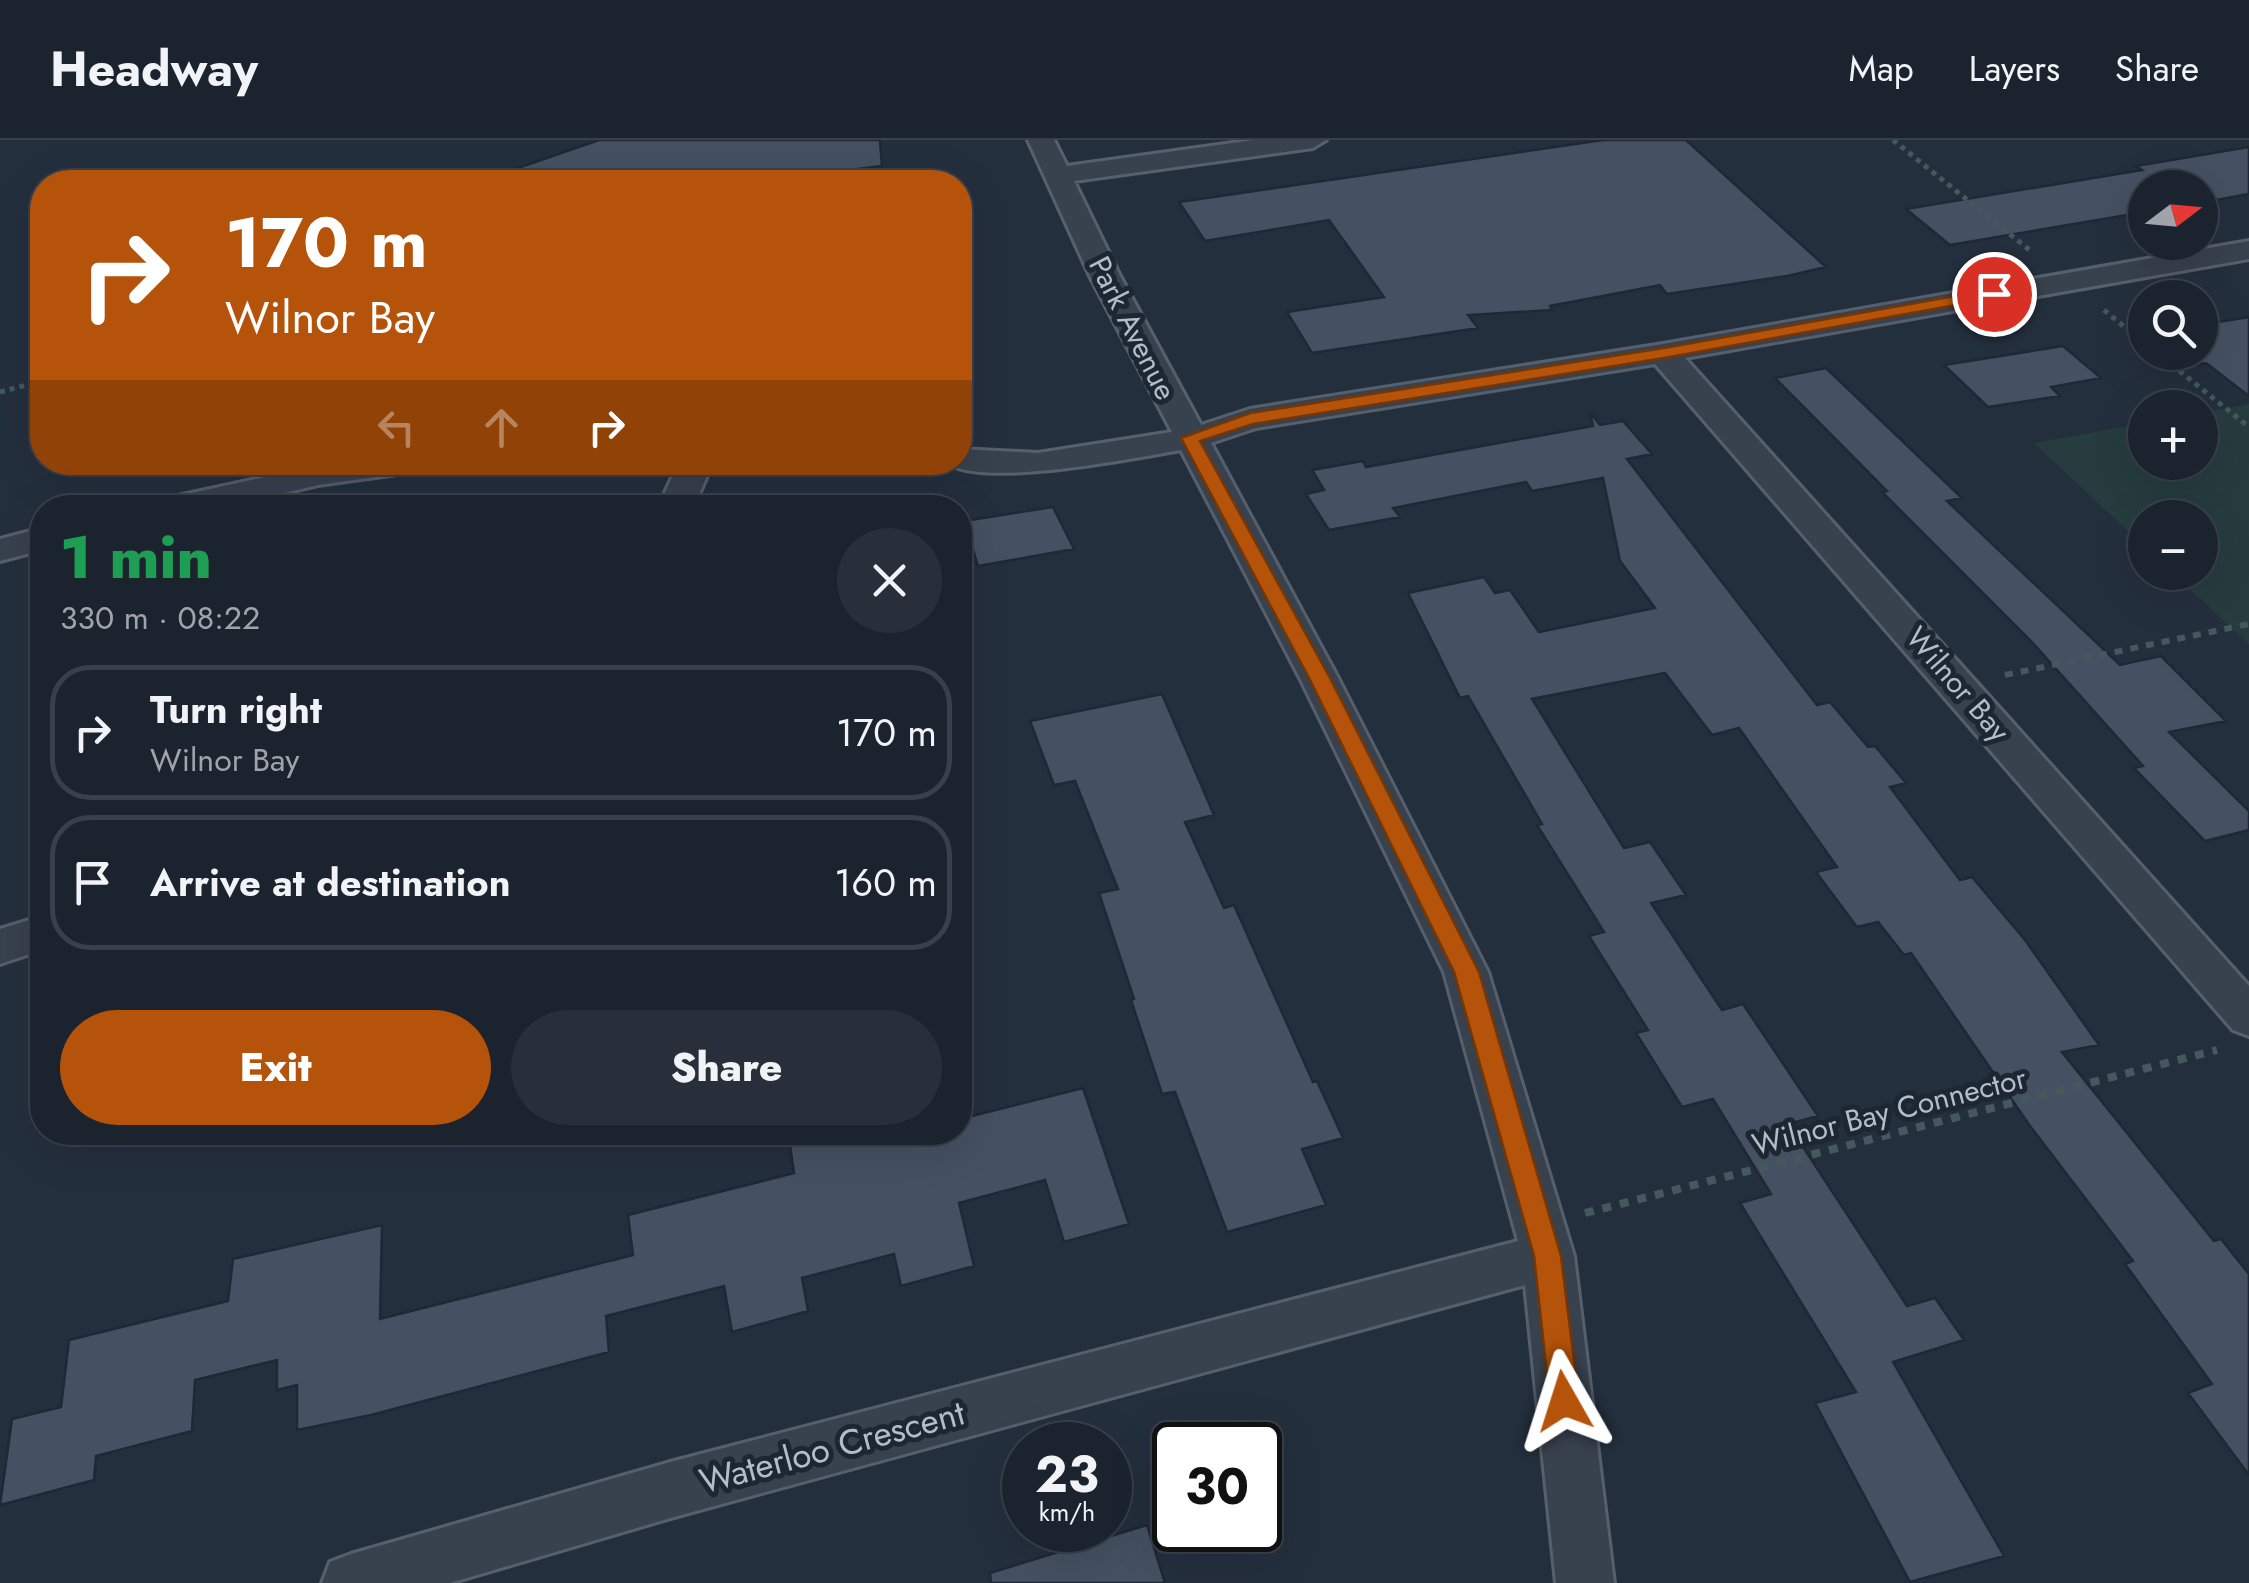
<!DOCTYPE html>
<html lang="en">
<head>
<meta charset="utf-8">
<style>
  body { margin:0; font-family:Jost,sans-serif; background:#282f3a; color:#f1f3f6; height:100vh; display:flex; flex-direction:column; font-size:38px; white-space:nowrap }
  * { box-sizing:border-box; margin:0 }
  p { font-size:32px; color:#a0a4aa }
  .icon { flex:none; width:55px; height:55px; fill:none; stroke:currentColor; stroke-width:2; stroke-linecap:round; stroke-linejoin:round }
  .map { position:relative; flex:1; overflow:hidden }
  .details { position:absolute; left:30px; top:355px; width:942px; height:650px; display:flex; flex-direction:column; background:#1b232e; border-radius:40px; box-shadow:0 10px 40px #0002,0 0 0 2px #39404a }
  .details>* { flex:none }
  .top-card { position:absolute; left:30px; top:30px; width:942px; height:305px; border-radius:40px; box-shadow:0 10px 40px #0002,0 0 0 2px #39404a; background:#b45309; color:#fff; overflow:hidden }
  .needle { width:65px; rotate:74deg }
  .controls { position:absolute; left:2128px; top:30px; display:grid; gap:20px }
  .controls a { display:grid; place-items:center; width:90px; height:90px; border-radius:50%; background:#1b232e; box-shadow:0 10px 40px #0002,0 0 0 2px #39404a; font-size:50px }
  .speed { position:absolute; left:1002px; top:1282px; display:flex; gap:20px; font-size:50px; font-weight:700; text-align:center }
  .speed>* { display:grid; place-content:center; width:130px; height:130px; border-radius:50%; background:#1b232e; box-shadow:0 10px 40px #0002,0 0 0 2px #39404a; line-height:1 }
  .speed small { font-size:25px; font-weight:400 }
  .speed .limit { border:5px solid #111; border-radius:15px; background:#fff; color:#111 }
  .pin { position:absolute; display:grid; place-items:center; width:85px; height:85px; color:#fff; margin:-42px; border:5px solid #fff; border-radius:50%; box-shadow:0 2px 10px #0007 }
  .me { position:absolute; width:110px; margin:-55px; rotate:354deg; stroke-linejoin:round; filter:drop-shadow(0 0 8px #0008) }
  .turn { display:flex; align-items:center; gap:35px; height:210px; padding:0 30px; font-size:45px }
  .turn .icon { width:130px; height:130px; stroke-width:2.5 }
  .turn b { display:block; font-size:70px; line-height:85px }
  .lanes { display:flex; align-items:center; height:95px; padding:0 30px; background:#0003; justify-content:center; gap:50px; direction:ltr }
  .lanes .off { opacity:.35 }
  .round { display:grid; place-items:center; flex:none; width:105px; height:105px; border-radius:52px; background:#282f3a }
  .summary { display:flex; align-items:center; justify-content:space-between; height:170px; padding:0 30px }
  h1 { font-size:60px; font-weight:800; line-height:75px; color:#1e9e55 }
  .action { display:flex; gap:20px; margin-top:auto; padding:20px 30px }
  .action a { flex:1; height:115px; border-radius:60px; background:#b45309; color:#fff; font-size:40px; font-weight:800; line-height:115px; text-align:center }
  .action a+a { background:#282f3a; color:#f1f3f6 }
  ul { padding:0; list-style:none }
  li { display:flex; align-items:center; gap:30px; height:135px; margin:0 20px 15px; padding:0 10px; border:5px solid #39404a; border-radius:40px }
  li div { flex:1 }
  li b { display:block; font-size:38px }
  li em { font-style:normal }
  header { display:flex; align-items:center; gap:60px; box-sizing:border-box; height:140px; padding:0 50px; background:#1b232e; border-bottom:2px solid #39404a }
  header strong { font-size:48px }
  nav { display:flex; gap:55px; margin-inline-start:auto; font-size:35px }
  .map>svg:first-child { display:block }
  .green { fill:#263c3f }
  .building { fill:#455162; stroke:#1f2835; stroke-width:2.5 }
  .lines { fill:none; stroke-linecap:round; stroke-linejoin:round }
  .minor-casing { stroke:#565f6c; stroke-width:6 }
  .path-far2 { stroke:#44595c; stroke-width:5; stroke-dasharray:5 5; stroke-linecap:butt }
  .path-far1 { stroke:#44595c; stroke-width:6; stroke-dasharray:8 8; stroke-linecap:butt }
  .path { stroke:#44595c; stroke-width:8; stroke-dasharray:9 9; stroke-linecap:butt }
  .minor { fill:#38414e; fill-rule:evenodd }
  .route { fill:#b45309; stroke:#753606; stroke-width:2.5 }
  .labels { text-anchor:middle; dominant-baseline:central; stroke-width:10; stroke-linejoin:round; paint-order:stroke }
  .street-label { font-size:30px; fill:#b4bcc9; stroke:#1d2633 }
  .near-street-label { font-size:35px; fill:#b4bcc9; stroke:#1d2633 }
</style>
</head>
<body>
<header>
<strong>Headway</strong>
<nav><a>Map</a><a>Layers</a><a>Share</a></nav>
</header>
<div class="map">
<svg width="2249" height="1443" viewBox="0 0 2249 1443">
  <rect width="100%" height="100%" fill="#242f3e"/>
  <path class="green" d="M 2249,264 L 2249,504 L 2172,433 L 2200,432 L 2200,378 L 2145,378 L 2145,407 L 2034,303 L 2145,283 L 2145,322 L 2200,322 L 2200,273 Z"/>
  <path class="building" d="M 599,0 L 880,0 L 882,26 L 754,42 L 496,42 L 495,36 Z
    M 1603,0 L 1686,0 L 1826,127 L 1787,136 L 1667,154 L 1660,145 L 1550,166 L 1552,170 L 1468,175 L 1478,188 L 1312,213 L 1287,172 L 1384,157 L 1329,80 L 1205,101 L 1179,62 Z
    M 2249,7 L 2249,54 L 2200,63 L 2200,48 L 2145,48 L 2145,72 L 1950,105 L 1906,69 L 2142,30 L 2136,26 Z
    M 2249,177 L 2249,256 L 2206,223 L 2177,229 L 2158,212 L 2200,212 L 2200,185 Z
    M 2063,206 L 2101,238 L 2051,247 L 2060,256 L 1988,267 L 1944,225 Z
    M 1826,228 L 1962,358 L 1947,361 L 2120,525 L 2161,516 L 2226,581 L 2169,592 L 2249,671 L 2249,690 L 2205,701 L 2134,628 L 2143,626 L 2030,500 L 1882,352 L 1887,351 L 1775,238 Z
    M 1590,272 L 1600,285 L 1623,281 L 1652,314 L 1627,319 L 1817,565 L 1830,562 L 1868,607 L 1875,606 L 1906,643 L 1890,647 L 1960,740 L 1972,737 L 2025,800 L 2099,905 L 2062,912 L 2214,1101 L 2221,1099 L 2249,1134 L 2249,1335 L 2188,1253 L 2212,1244 L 2125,1124 L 2133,1121 L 2030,986 L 1911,813 L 1904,815 L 1878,782 L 1857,787 L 1816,732 L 1837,727 L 1739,588 L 1712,595 L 1665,533 L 1532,559 L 1624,708 L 1650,702 L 1686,755 L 1651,763 L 1722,870 L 1743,864 L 1818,976 L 1788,984 L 1907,1166 L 1935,1158 L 1964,1200 L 1893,1222 L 2004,1416 L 1910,1442 L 1815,1263 L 1856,1252 L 1740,1063 L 1771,1054 L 1713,959 L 1682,967 L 1636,893 L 1648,890 L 1589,796 L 1604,792 L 1537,685 L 1542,684 L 1468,556 L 1460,558 L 1408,453 L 1484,437 L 1495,453 L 1510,450 L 1539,492 L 1655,468 L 1620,421 L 1603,338 L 1532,351 L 1526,342 L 1393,368 L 1400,377 L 1329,390 L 1306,354 L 1324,350 L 1312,330 L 1363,321 L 1366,327 L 1593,286 Z
    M 1053,367 L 1074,409 L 978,426 L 964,381 Z
    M 1162,554 L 1214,675 L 1185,682 L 1224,768 L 1234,765 L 1313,942 L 1317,941 L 1343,998 L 1302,1009 L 1326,1065 L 1227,1092 L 1175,952 L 1162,954 L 1131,860 L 1134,859 L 1099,753 L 1118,749 L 1075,641 L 1054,645 L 1030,581 Z
    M 1083,948 L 1129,1084 L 1064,1102 L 1045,1040 L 959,1063 L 974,1126 L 901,1146 L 894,1114 L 802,1138 L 808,1171 L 732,1192 L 724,1146 L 606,1176 L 609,1212 L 371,1275 L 297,1290 L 297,1245 L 277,1250 L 277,1220 L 195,1240 L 192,1291 L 96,1316 L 94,1340 L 0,1365 L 12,1279 L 61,1267 L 69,1200 L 228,1161 L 233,1119 L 382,1085 L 380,1179 L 633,1115 L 628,1075 L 794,1033 L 789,999 L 818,992 L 960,992 L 960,979 Z
    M 1147,1385 L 1165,1443 L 991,1443 L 990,1433 Z"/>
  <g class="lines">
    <g class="minor-casing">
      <path id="minor" d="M 1028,0 L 1054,0 L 1067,26 L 1254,0 L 1326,0 L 1313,8 L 1074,41 L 1120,136 L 1201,285 L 1250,269 L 1663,204 L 2249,101 L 2249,119 L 1685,218 L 2249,846 L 2249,896 L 2233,890 L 1655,224 L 1256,288 L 1211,303 L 1338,538 L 1488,832 L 1574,1116 L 1614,1443 L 1556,1443 L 1525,1145 L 674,1377 L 450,1443 L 322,1443 L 330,1422 L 351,1414 L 674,1321 L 1518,1101 L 1444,832 L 1300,538 L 1181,310 C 1134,318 981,349 946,322 L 960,322 L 960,309 L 1038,313 L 1172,292 L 1090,136 Z
        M 335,322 L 428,322 L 424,329 L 412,332 L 318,345 L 221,368 L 156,368 L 161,360 L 173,357 Z
        M 679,322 L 713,322 L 693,368 L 658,368 Z
        M 42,388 L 42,410 L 0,421 L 0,399 Z
        M 42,776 L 42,810 L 0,824 L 0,789 Z"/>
    </g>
    <path class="path-far2" d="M 1893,0 L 2032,112
      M 2104,170 L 2145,204
      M 2156,212 L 2249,287
      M 0,252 L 42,241"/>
    <path class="path-far1" d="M 2005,535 L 2249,484"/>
    <path class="path" d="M 1585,1073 L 2217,910"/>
    <use href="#minor" class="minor"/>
  </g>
  <path class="route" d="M 1994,149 L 2002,154 L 2000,157 L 1664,218 L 1253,284 L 1200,301 L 1330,538 L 1479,832 L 1561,1116 L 1579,1261 L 1575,1271 L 1564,1275 L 1554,1271 L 1550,1261 L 1534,1116 L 1454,832 L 1309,538 L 1181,298 L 1250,273 L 1664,208 Z"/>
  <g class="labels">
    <g class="street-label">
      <text transform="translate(1133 188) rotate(63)">Park Avenue</text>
      <text transform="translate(1958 544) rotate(49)">Wilnor Bay</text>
      <text transform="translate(1889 971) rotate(-14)">Wilnor Bay Connector</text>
    </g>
    <g class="near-street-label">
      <text transform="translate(832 1307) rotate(-15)">Waterloo Crescent</text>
    </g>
  </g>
</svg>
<div class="controls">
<a><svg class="needle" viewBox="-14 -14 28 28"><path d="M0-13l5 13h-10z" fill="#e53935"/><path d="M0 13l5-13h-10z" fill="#a0a4aa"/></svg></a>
<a><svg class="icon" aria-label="search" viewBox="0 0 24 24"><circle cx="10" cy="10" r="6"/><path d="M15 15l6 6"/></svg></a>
<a>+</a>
<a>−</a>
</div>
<div class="speed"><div>23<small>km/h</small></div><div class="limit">30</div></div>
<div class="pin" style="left:1994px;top:154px;background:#d93025"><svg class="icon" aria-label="arrive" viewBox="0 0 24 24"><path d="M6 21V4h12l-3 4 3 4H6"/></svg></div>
<svg class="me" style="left:1564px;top:1261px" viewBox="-20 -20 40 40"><path d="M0-17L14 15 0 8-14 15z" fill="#b45309" stroke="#fff" stroke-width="4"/></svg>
<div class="top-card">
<div class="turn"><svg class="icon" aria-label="right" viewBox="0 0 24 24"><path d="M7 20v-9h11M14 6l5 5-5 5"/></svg><div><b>170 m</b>Wilnor Bay</div></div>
<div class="lanes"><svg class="icon off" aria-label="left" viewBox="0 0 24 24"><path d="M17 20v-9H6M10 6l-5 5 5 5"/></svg><svg class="icon off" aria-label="ahead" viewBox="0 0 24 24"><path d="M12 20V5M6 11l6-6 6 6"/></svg><svg class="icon" aria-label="right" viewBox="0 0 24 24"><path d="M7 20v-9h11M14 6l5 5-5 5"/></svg></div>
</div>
<section class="details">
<div class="summary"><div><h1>1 min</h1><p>330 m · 08:22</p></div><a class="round"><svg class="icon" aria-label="close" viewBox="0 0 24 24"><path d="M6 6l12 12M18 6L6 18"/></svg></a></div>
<ul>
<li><svg class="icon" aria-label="right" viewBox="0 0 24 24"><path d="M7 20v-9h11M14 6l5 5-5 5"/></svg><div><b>Turn right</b><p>Wilnor Bay</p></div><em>170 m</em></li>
<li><svg class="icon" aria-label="arrive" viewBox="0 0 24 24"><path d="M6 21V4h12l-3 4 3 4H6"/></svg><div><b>Arrive at destination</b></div><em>160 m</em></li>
</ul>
<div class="action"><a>Exit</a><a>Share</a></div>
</section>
</div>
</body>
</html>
